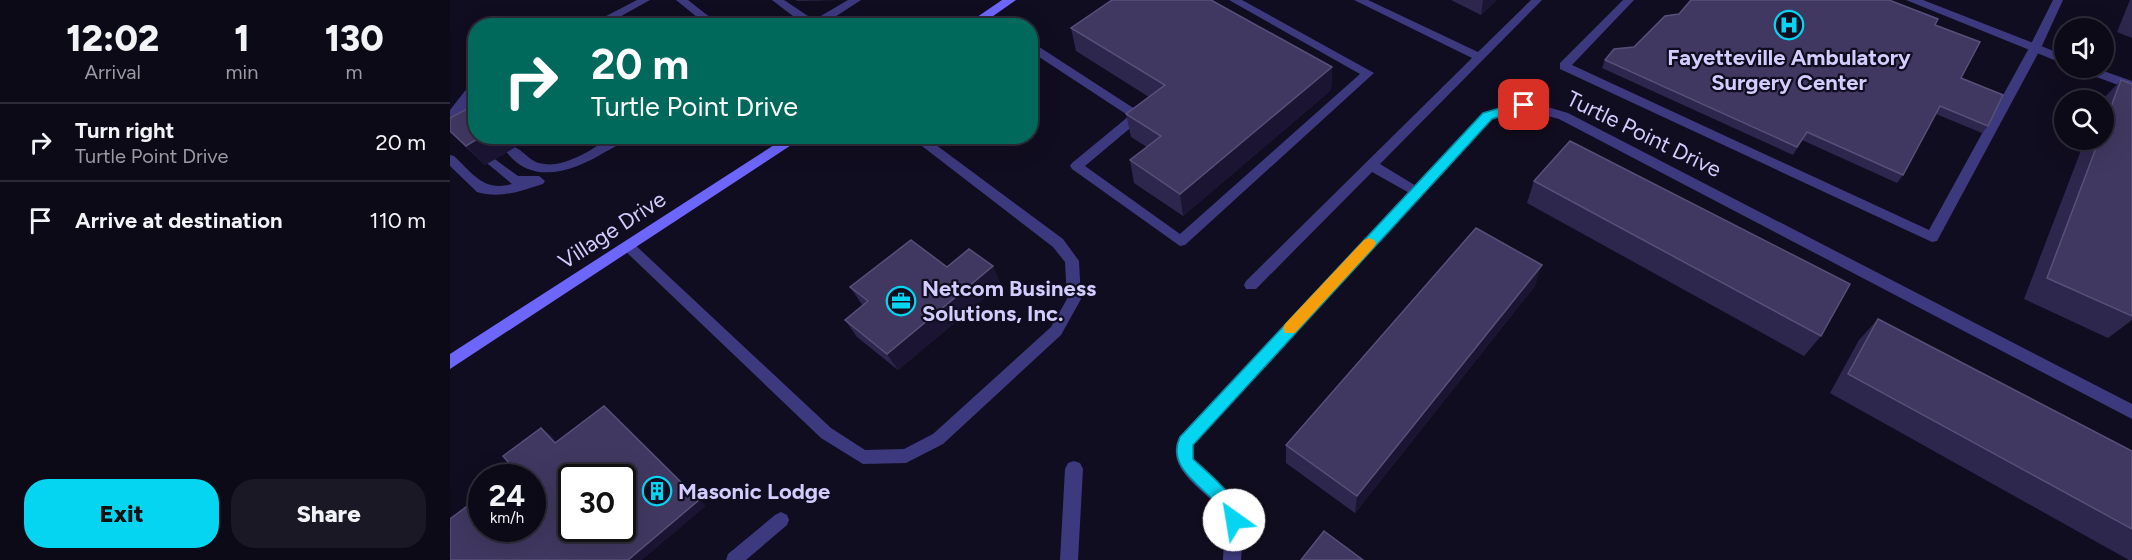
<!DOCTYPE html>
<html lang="en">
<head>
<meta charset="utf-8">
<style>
  body { margin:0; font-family:Figtree,sans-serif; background:#1b1825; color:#f1f3f6; height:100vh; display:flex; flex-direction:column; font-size:22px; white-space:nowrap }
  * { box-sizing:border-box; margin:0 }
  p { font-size:20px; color:#9a9aa2 }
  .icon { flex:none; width:33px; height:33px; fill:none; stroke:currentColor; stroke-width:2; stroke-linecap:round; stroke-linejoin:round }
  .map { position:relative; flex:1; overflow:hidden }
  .drawer { display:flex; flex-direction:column; background:#0d0a18; width:450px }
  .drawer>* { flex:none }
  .guide { position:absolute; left:18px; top:18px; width:570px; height:126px; border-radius:24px; box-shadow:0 6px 24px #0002,0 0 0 2px #2d2b37; background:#00695c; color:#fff; overflow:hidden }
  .controls { position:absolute; left:1604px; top:18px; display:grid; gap:12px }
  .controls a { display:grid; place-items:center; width:60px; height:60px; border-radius:50%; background:#0d0a18; box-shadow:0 6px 24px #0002,0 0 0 2px #2d2b37; font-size:30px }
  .speed { position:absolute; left:18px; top:464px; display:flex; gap:12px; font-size:30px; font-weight:700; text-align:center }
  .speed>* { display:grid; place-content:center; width:78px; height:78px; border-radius:50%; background:#0d0a18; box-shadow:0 6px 24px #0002,0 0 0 2px #2d2b37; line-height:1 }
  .speed small { font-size:15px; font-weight:400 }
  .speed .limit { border:3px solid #111; border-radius:9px; background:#fff; color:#111 }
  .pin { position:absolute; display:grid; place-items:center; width:51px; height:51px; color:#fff; margin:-26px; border-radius:12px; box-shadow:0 3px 9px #0006 }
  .me { position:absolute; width:66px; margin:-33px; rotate:328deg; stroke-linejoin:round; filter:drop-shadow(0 0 4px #0008) }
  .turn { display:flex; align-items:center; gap:21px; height:126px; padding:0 24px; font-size:27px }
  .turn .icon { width:78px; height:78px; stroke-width:2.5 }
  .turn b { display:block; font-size:42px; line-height:51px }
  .eta { display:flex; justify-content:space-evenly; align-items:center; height:102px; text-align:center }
  .eta b { font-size:36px; font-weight:800; line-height:42px }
  .cta { display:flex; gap:12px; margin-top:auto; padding:12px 24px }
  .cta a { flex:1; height:69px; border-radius:24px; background:#05d5f1; color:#111; font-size:24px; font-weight:800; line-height:69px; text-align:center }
  .cta a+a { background:#1b1825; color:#f1f3f6 }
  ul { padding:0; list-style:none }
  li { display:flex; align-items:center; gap:18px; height:78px; padding:0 24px; border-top:2px solid #2d2b37 }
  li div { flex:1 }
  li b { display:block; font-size:22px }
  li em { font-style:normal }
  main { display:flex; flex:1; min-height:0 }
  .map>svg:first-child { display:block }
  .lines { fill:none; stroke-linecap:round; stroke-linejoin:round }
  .service { fill:#3d397e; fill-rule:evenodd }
  .minor { fill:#3d397e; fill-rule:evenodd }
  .secondary { fill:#6d66fc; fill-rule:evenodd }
  .wall { fill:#2e274d }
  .shaded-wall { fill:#1b1533 }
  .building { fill:#403860; stroke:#575079; stroke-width:1.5; fill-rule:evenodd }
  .route { fill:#05d5f1; stroke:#038a9d; stroke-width:1.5 }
  .slow { fill:#f59e0b }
  .labels { text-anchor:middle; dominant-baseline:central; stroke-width:4.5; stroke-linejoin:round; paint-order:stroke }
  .poi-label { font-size:22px; font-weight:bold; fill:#d3cdfe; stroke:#110d20; text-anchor:start }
  .street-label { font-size:22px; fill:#d3cdfe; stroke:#110d20 }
</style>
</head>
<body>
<main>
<section class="drawer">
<div class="eta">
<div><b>12:02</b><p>Arrival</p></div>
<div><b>1</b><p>min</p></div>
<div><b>130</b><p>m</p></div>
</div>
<ul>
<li><svg class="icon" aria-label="right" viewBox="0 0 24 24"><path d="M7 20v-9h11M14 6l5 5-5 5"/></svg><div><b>Turn right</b><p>Turtle Point Drive</p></div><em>20 m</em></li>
<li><svg class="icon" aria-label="arrive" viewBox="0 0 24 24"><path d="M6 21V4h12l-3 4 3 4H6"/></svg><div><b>Arrive at destination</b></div><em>110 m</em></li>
</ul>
<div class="cta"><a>Exit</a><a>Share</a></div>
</section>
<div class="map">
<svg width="1682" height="560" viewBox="0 0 1682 560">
  <rect width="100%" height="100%" fill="#110d20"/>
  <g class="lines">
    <path class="service" d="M 187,0 L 200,0 L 155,25 L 137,26 Z
      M 226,0 L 238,0 L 271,26 L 258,26 Z
      M 322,0 L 334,0 L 364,20 L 398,0 L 411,0 L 371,26 L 356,26 Z
      M 779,0 L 792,0 L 924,73 L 735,245 L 730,246 L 622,169 L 620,166 L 622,163 L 679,116 L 580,51 L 580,41 L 691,113 L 693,116 L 691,119 L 635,166 L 730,234 L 910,74 Z
      M 904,0 L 918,0 L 1028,52 L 1081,0 L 1092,0 L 930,164 L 971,189 L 973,192 L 971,195 L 963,195 L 922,172 L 806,289 L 796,289 L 794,285 L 796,281 L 1022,58 Z
      M 1173,0 L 1184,0 L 1122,65 L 1479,230 L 1579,48 L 1603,0 L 1613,0 L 1591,48 L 1487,241 L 1482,242 L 1110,69 L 1110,63 Z
      M 536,12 L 556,26 L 543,26 L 531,15 Z
      M 26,81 C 26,91 22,96 22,105 L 26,109 L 26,121 L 13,110 L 8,116 L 10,126 L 16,132 L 14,135 L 10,136 L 0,131 L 0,110 L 22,82 Z
      M 162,136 L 178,136 C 172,143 163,148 155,152 C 124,171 81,187 55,150 L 57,147 C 69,143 77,160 89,163 C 113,170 143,149 162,136 Z
      M 459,136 L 474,136 L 613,239 L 629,261 L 631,299 L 611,335 L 493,444 L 456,463 L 413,464 L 371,438 L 171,247 L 173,243 L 183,243 L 381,428 L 415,450 L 454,449 L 483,434 L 601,327 L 617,299 L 615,262 L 603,247 Z
      M 0,155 L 4,156 C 23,174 34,192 62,184 L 38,164 L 36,161 L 42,157 L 68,176 L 89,176 L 95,181 L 93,184 C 71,191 50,199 27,192 L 0,166 Z
      M 331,512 L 337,515 L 339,520 L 337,525 L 296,560 L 276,560 L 278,554 L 325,515 Z"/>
    <path class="minor" d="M 1456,0 L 1473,0 L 1614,55 L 1614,64 Z
      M 1628,68 L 1645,68 L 1682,81 L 1682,90 L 1630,71 Z
      M 1074,100 L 1118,113 L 1682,404 L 1682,419 L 1109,119 L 1074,110 L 1042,119 L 743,445 L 744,459 L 784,498 L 789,507 L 794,523 L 791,560 L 773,560 L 775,516 C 760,491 713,472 729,437 L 1032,113 Z
      M 624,461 L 630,463 L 633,469 L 628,560 L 610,560 L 615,469 L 618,463 Z"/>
    <path class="secondary" d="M 552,0 L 566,0 L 529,26 L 514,26 Z
      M 338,136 L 355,136 L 0,369 L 0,354 Z"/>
  </g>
  <path class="wall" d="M 346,0 L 387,0 L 347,1 Z
    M 1001,0 L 1047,0 L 1031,15 Z
    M 1680,0 L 1682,0 L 1682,38 L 1667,32 Z
    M 1229,14 L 1485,25 L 1511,78 L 1538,126 L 1532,133 L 1486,114 L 1453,175 L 1447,183 L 1352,140 L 1343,155 L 1152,68 L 1155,60 L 1184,47 Z
    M 621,28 L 882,67 L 881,90 L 733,216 L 684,183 L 680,160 L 697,147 L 681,137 L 676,114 L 699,97 L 626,51 Z
    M 1671,80 L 1682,84 L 1682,320 L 1658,338 L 1574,299 L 1635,140 L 1653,140 L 1653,100 L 1652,100 Z
    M 0,132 L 26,136 L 84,136 L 35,165 Z
    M 84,136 L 112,136 L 95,146 Z
    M 1084,181 L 1371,336 L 1354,356 L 1077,203 Z
    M 497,267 L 551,284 L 448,370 L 407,337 L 395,320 L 413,306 L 400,287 Z
    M 1085,286 L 905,513 L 836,463 L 836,445 Z
    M 1428,319 L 1682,451 L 1682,560 L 1679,560 L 1380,393 L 1409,340 Z"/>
  <path class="shaded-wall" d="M 1033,0 L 1047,0 L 1031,15 Z
    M 882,67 L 881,90 L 733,216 L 730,194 Z
    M 32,136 L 84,136 L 35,165 L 16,146 Z
    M 86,136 L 112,136 L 95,146 Z
    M 1092,265 L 1085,286 L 905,513 L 907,496 Z
    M 543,266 L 551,284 L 448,370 L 437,354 Z
    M 154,406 L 162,412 L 256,506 L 192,560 L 178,560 Z
    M 91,428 L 100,434 L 113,449 L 105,443 Z"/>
  <path class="building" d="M 662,0 L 761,0 L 882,67 L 730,194 L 680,160 L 711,136 L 676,114 L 715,85 L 621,28 Z
    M 1241,0 L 1439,0 L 1488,19 L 1485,25 L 1530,42 L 1511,78 L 1553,95 L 1538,126 L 1490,106 L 1453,175 L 1357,132 L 1347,147 L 1155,60 L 1164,49 L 1184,47 L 1215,16 L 1229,14 Z
    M 1671,80 L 1682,84 L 1682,316 L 1597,278 L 1649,140 L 1653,140 L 1653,128 Z
    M 26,104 L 26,136 L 32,136 L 16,146 L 0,131 L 0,118 Z
    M 1120,141 L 1400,284 L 1371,336 L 1084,181 Z
    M 1026,228 L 1092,265 L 907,496 L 836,445 Z
    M 461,240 L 497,267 L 519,249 L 543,266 L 437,354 L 395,320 L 418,301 L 400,287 Z
    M 1428,319 L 1682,451 L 1682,529 L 1398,374 Z
    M 154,406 L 249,500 L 178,560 L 0,560 L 0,519 L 32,495 L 32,528 L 82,528 L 82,477 L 56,477 L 65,470 L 53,456 L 91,428 L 105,443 ZM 122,477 L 172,477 L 172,528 L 122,528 Z
    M 874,531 L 913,560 L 851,560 Z"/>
  <path class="route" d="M 1074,101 L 1080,105 L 1078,108 L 1042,119 L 743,445 L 743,459 C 757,472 799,505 790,526 L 784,528 L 779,526 C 776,518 774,511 768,505 C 751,485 716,467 730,437 L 1033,113 Z"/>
  <path class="slow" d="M 919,238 L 924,240 L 926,243 L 924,247 L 845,333 L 835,333 L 833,328 L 835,324 L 914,240 Z"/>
  <defs>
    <g id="hospital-ring" transform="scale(1.5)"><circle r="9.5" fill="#110d20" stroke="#05d5f1" stroke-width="1.5"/><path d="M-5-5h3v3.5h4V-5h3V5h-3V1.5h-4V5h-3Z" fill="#05d5f1"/></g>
    <g id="office-ring" transform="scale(1.5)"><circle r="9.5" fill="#110d20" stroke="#05d5f1" stroke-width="1.5"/><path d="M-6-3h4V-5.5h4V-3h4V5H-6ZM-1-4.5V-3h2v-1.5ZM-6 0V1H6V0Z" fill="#05d5f1"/></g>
    <g id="building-ring" transform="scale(1.5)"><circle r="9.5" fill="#110d20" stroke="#05d5f1" stroke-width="1.5"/><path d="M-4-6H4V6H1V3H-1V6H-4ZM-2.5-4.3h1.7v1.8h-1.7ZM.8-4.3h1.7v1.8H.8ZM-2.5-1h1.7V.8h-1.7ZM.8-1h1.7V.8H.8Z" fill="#05d5f1"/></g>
  </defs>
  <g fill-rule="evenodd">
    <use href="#hospital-ring" x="1339" y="25"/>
    <use href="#office-ring" x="451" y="301"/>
    <use href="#building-ring" x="207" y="491"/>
  </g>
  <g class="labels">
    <g class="poi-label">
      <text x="1339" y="57" text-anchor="middle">Fayetteville Ambulatory<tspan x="1339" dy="25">Surgery Center</tspan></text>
      <text x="472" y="288">Netcom Business<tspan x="472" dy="25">Solutions, Inc.</tspan></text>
      <text x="228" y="491">Masonic Lodge</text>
    </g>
    <g class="street-label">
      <text transform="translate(1194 134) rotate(26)">Turtle Point Drive</text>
      <text transform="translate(162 230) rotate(-33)">Village Drive</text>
    </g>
  </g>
</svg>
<div class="controls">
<a><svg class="icon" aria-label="sound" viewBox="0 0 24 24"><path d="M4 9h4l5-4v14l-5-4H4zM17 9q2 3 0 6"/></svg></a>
<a><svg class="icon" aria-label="search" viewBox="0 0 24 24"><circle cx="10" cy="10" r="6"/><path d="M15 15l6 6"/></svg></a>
</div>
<div class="speed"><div>24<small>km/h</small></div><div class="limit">30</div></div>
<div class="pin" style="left:1074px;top:105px;background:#d93025"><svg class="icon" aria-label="arrive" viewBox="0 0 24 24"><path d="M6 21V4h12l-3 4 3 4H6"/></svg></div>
<svg class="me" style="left:784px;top:520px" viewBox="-20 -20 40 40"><circle r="19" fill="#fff"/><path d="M0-13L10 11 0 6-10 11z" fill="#05d5f1"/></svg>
<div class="guide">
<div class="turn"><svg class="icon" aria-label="right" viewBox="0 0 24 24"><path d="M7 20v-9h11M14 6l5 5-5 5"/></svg><div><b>20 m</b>Turtle Point Drive</div></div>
</div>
</div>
</main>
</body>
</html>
